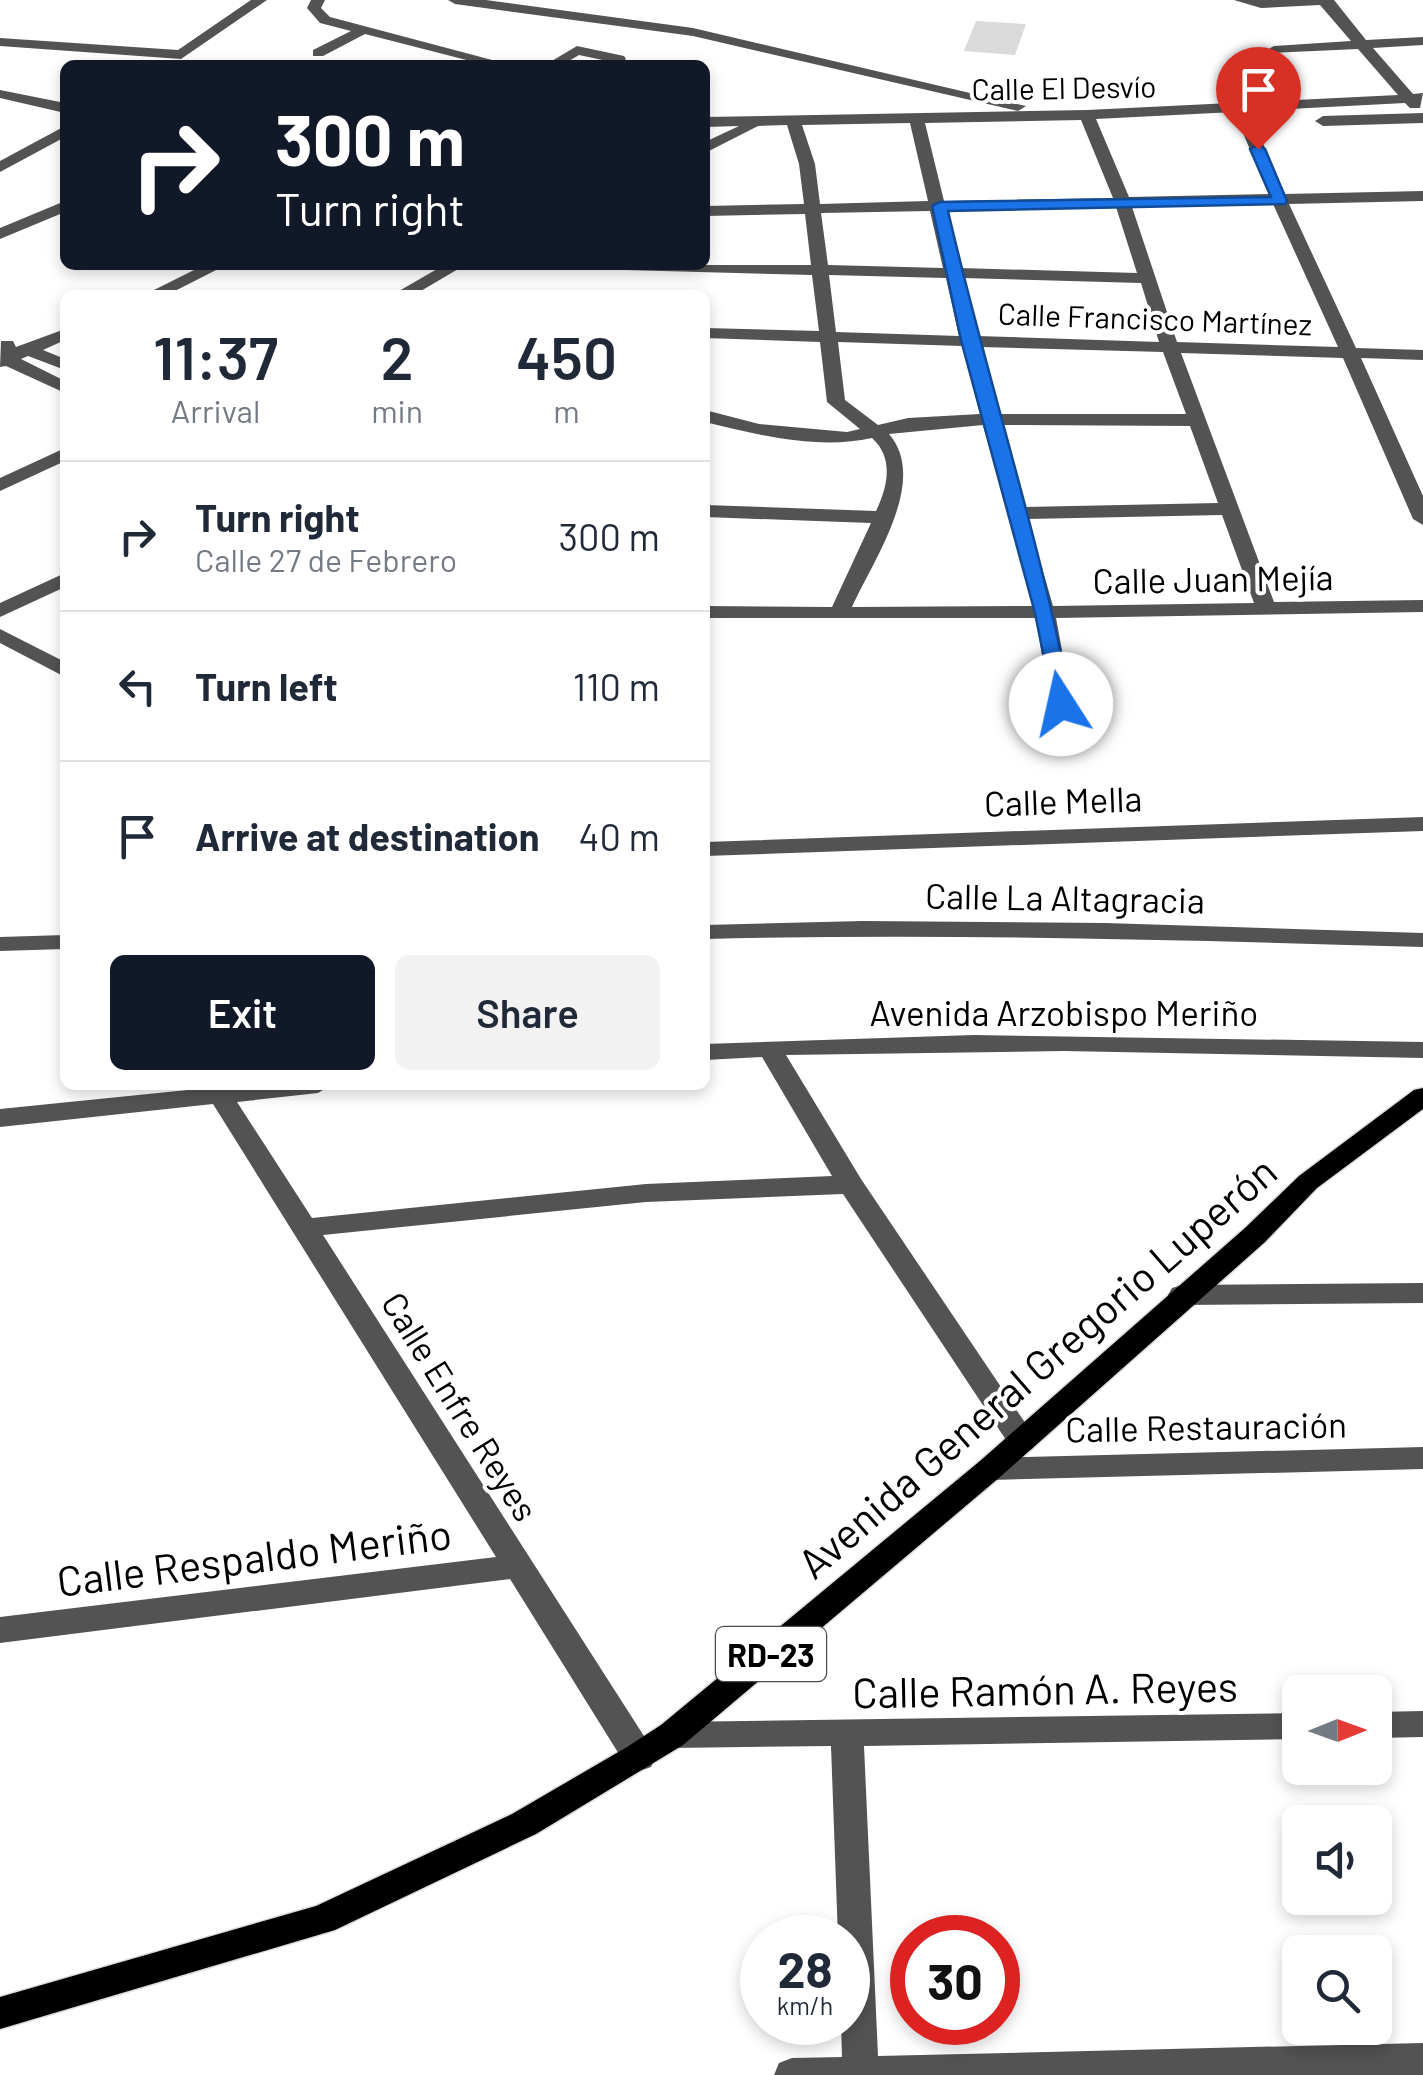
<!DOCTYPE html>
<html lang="en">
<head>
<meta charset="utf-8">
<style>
  body { margin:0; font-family:Barlow,sans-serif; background:#f2f2f3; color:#1f2937; height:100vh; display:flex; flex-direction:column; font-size:38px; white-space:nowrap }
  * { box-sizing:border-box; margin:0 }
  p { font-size:32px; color:#747a83 }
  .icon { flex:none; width:55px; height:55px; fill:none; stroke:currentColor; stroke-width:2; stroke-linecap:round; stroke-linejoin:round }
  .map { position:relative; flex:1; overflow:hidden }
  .sheet { position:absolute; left:60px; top:290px; width:650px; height:800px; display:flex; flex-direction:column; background:#fff; border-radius:15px; box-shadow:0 5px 15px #0003 }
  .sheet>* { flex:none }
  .top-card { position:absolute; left:60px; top:60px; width:650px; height:210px; border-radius:15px; box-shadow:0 5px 15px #0003; background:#111827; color:#fff; overflow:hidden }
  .needle { width:65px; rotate:89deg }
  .tools { position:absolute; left:1282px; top:1675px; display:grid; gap:20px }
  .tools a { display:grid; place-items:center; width:110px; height:110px; border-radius:15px; background:#fff; box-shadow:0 5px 15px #0003; font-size:50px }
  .speed { position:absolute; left:740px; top:1915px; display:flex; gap:20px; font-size:50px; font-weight:700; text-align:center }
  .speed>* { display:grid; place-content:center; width:130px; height:130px; border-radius:50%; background:#fff; box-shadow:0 5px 15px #0003; line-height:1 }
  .speed small { font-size:25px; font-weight:400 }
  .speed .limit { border:15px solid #d22; background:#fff; color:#111 }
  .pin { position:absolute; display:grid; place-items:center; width:85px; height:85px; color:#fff; margin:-102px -42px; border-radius:50% 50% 50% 0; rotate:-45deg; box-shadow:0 0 10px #0007 }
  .pin .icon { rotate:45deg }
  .me { position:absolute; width:110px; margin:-55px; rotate:350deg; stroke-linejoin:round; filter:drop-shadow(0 0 8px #0008) }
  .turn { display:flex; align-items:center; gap:35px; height:210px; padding:0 50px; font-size:45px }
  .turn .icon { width:130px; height:130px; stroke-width:2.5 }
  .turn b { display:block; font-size:70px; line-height:85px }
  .eta { display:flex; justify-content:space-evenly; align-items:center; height:170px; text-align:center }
  .eta b { font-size:60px; font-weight:600; line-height:70px }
  .action { display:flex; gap:20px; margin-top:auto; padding:20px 50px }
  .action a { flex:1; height:115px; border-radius:15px; background:#111827; color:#fff; font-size:40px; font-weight:600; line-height:115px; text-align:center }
  .action a+a { background:#f2f2f3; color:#1f2937 }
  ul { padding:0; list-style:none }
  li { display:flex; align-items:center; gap:30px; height:150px; padding:0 50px; border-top:2px solid #e0e1e3 }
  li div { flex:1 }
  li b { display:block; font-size:38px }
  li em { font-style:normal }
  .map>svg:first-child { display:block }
  .green { fill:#dadada }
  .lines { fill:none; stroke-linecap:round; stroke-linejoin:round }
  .major-casing { stroke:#dbdbdb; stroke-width:3 }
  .minor { fill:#535353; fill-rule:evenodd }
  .major { fill:#000; fill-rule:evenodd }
  .route { fill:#1a73e8; stroke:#114b97; stroke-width:2.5 }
  .labels { text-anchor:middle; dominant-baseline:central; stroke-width:8; stroke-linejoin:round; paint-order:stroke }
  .far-street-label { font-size:30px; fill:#000; stroke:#fff }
  .shield { fill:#fff; stroke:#4c4c4c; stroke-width:2.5 }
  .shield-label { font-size:32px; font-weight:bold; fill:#000 }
  .street-label { font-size:35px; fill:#000; stroke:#fff }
  .near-street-label { font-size:42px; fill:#000; stroke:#fff }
</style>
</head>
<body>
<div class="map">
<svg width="1423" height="2075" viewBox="0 0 1423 2075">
  <rect width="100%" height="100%" fill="#fff"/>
  <path class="green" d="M 976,21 L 1026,24 L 1015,55 L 964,51 Z"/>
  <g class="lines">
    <g class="major-casing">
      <path id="major" d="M 1423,1088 L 1423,1109 L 1317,1188 L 1265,1242 L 1000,1477 L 683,1745 L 536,1834 L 335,1930 L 0,2029 L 0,1997 L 316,1906 L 512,1814 L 627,1747 L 661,1725 L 980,1461 L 1245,1228 L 1299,1176 L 1414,1090 Z"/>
    </g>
    <path class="minor" d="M 251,0 L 267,0 L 181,59 L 0,46 L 0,38 L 178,50 Z
      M 311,0 L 325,0 L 321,8 L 330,17 L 511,65 L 486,65 L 365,34 L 323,56 L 313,56 L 313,50 L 351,31 L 320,23 L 307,8 Z
      M 448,0 L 486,0 L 693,28 L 1026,106 L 1018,111 L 693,36 L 455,4 Z
      M 1234,0 L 1334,0 L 1366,40 L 1423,37 L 1423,45 L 1373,48 L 1413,94 L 1423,93 L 1420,108 L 1410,108 L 1405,103 L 1249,111 L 1285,194 L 1423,191 L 1423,201 L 1289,204 L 1356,348 L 1423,350 L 1423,360 L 1361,358 L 1423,496 L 1423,525 L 1413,519 L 1343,358 L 1181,353 L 1274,602 L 1423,600 L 1423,612 L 1056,618 L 1072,704 L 1061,710 L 1050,704 L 1036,618 L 705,618 L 705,606 L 832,607 L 871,523 L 705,517 L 705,505 L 876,511 C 888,486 894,458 872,438 C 818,450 758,435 705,422 L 705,410 L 759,424 L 847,432 L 860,429 L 827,402 L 820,342 L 705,338 L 705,328 L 819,331 L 812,275 L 625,270 L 617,265 L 811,265 L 805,214 L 705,216 L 705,206 L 804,204 L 799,164 L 787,125 L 758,126 L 705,153 L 705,142 L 739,126 L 705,127 L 705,117 L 1087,110 L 1398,95 L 1358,49 L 1269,53 L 1267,50 L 1274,46 L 1351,41 L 1320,5 L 1261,8 ZM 1234,112 L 1269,194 L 1129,197 L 1096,119 ZM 1081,120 L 1113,198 L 944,201 L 925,123 ZM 910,123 L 928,201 L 820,204 L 815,164 L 802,125 ZM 1273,204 L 1338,347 L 1177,342 L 1132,207 ZM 1116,207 L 1137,273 L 960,268 L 946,211 ZM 930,211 L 943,268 L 828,265 L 821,213 ZM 829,275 L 946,278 L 959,336 L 836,332 ZM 963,278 L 1141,283 L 1159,342 L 977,336 ZM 838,342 L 962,346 L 980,414 L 908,418 L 878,425 L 845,400 ZM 980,347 L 1163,352 L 1186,414 L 999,414 ZM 983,425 L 1033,606 L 852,607 C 874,559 929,480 889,434 ZM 1002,425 L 1190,426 L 1218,503 L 1025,507 ZM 1222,515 L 1254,603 L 1053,606 L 1028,519 Z
      M 577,46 L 624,56 L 626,59 L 620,65 L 604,65 L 607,61 L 579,55 L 562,65 L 545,65 Z
      M 0,90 L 65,103 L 65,113 L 0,98 Z
      M 1423,113 L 1423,123 L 1323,126 L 1315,121 L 1323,116 Z
      M 65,126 L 65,137 L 0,172 L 0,161 Z
      M 65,201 L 65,212 L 0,239 L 0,228 Z
      M 204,265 L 226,265 L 167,295 L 144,295 Z
      M 444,265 L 465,265 L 414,295 L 392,295 Z
      M 65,329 L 65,340 L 43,350 L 65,359 L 65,370 L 28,356 L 21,359 L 65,381 L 65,393 L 6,366 L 0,367 L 1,341 L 13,341 L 16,347 Z
      M 65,448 L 65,461 L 0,491 L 0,478 Z
      M 65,573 L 65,587 L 0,617 L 0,603 Z
      M 0,629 L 65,662 L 65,677 L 0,643 Z
      M 1423,817 L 1423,831 L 705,856 L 705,842 Z
      M 863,921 L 1105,923 L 1423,933 L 1423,947 C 1183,940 945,933 705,939 L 705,925 Z
      M 65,935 L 65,949 L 0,951 L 0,937 Z
      M 974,1035 L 1423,1042 L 1423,1058 L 1064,1051 L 786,1055 L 861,1179 L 1032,1433 L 1037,1441 L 1032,1449 L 1022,1452 L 1012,1449 L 843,1194 L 646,1202 L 323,1235 L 651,1747 L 655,1757 L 651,1767 L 639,1771 L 627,1767 L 510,1579 L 0,1643 L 0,1617 L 496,1557 L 213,1104 L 0,1127 L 0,1109 L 237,1085 L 331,1085 L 318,1093 L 237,1102 L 312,1218 L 646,1184 L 832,1176 L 762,1057 L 705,1060 L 705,1044 Z
      M 1423,1283 L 1423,1303 L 1182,1305 L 1172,1302 L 1168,1295 L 1172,1288 L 1182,1285 Z
      M 1423,1447 L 1423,1469 L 990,1480 L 980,1477 L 975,1469 L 980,1461 L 990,1458 Z
      M 1423,1711 L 1423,1737 L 1375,1738 L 1375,1712 Z
      M 1300,1713 L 1300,1739 L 864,1746 L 878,2056 L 1423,2043 L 1423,2075 L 774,2075 L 779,2063 L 792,2058 L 842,2057 L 841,2022 L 848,2022 L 848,1938 L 838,1938 L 831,1746 L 672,1748 L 661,1745 L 656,1735 L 661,1725 L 672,1722 Z"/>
    <use href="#major" class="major"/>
  </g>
  <path class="route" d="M 1258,145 L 1265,149 L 1287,201 L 1285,204 L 948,211 C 986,376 1040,538 1071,704 L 1068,708 L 1054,708 L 1035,613 L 961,340 L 932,206 L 940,202 L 1271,197 L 1250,149 Z"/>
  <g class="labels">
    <g class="far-street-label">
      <text transform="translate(1064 87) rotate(-1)">Calle El Desvío</text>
      <text transform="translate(1155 318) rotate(2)">Calle Francisco Martínez</text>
    </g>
    <rect class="shield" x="716" y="1627" width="110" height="54" rx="8"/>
    <g class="shield-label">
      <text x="771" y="1654">RD-23</text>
    </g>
    <g class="street-label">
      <text transform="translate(1213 578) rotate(-1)">Calle Juan Mejía</text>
      <text transform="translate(1063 800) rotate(-2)">Calle Mella</text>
      <text transform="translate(1065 897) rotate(1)">Calle La Altagracia</text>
      <text x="1064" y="1012">Avenida Arzobispo Meriño</text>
      <text transform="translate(461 1406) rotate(58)">Calle Enfre Reyes</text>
      <text transform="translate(1206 1426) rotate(-1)">Calle Restauración</text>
    </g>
    <g class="near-street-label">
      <text transform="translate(1036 1366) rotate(-41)">Avenida General Gregorio Luperón</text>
      <text transform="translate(254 1556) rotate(-7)">Calle Respaldo Meriño</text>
      <text transform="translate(1045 1688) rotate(-1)">Calle Ramón A. Reyes</text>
    </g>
  </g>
</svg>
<div class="tools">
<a><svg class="needle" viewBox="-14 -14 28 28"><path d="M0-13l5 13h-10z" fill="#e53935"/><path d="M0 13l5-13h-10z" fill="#747a83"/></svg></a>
<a><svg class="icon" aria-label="sound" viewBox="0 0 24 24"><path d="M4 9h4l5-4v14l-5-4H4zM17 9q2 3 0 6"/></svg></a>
<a><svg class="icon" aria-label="search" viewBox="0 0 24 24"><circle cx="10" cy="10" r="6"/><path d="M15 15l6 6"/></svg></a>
</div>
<div class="speed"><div>28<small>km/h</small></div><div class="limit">30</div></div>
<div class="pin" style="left:1258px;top:149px;background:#d93025"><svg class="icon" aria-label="arrive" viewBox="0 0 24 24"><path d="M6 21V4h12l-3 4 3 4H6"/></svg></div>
<svg class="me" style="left:1061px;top:704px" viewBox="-20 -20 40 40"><circle r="19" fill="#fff"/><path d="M0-13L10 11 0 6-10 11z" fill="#1a73e8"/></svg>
<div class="top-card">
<div class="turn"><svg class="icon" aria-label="right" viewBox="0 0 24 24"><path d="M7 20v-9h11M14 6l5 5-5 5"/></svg><div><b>300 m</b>Turn right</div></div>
</div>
<section class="sheet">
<div class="eta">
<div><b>11:37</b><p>Arrival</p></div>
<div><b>2</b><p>min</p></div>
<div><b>450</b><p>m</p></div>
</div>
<ul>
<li><svg class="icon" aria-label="right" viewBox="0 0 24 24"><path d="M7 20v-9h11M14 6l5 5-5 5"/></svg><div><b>Turn right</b><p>Calle 27 de Febrero</p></div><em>300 m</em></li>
<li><svg class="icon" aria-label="left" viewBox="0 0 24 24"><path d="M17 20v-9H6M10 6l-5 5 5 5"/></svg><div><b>Turn left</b></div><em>110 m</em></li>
<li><svg class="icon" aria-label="arrive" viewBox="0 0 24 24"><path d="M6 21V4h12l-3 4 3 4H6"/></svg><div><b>Arrive at destination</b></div><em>40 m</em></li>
</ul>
<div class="action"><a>Exit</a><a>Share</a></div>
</section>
</div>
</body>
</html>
